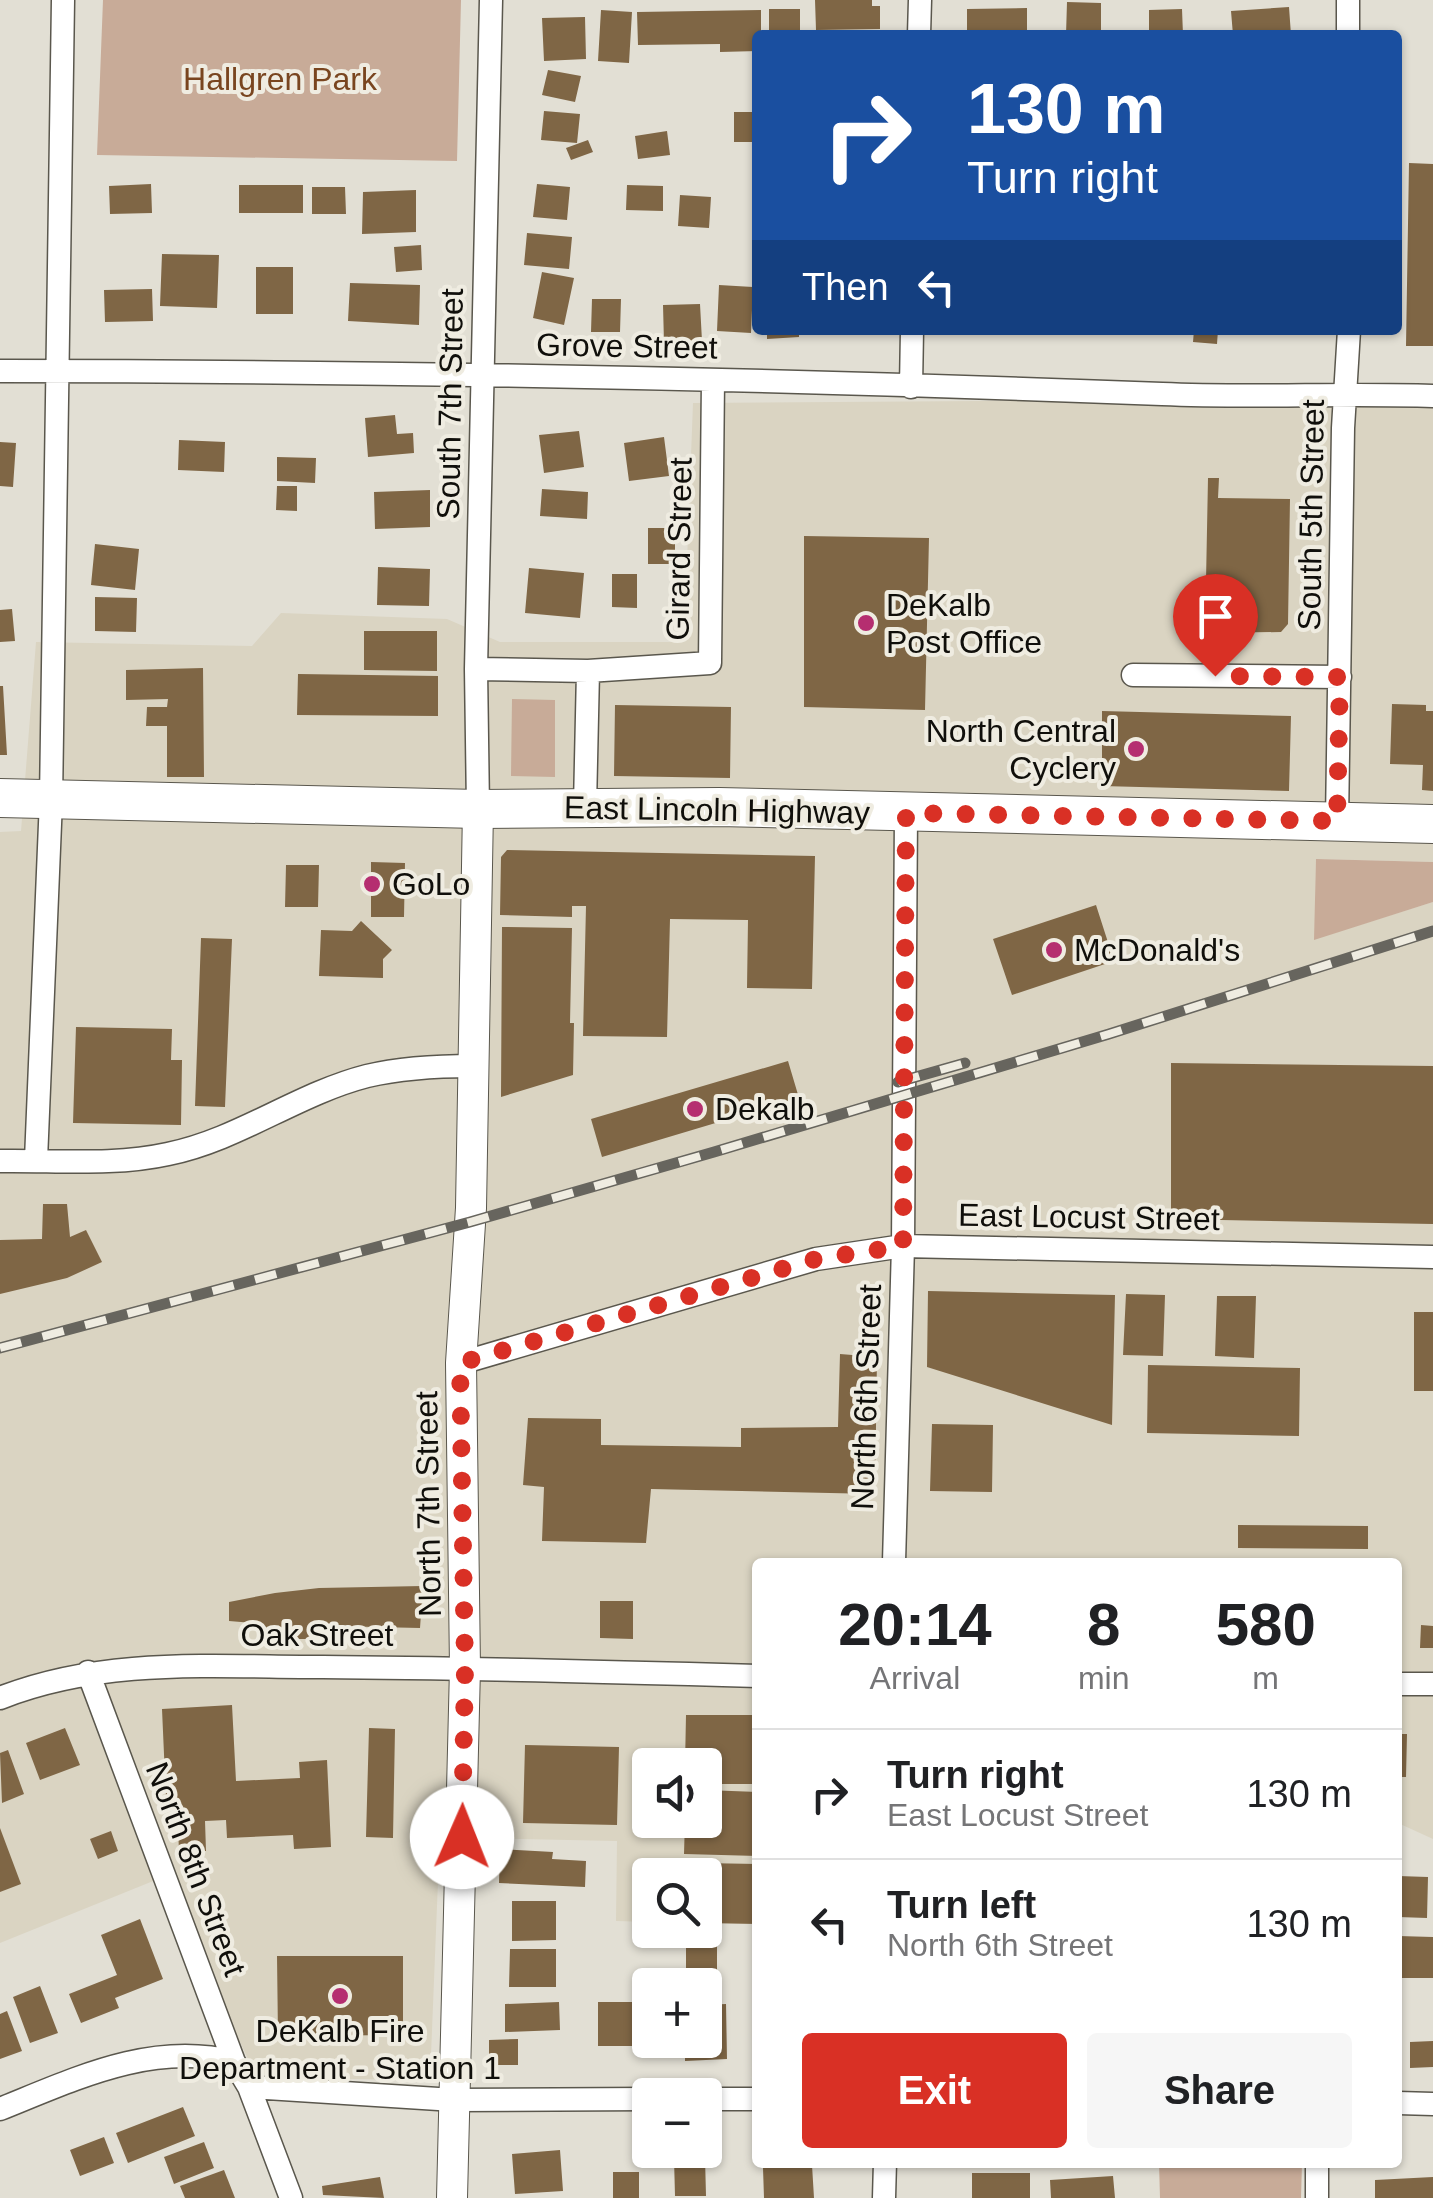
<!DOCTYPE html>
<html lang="en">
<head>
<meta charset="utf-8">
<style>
  body { margin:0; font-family:Arial,sans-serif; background:#f6f6f6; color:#202124; height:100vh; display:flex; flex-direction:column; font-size:38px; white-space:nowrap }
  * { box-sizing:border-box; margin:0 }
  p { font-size:32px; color:#757577 }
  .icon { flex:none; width:55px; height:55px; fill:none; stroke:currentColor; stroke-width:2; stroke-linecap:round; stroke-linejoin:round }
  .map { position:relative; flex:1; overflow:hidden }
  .panel { position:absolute; left:752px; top:1558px; width:650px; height:610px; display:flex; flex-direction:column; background:#fff; border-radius:10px; box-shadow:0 2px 8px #0004 }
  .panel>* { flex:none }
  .banner { position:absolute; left:752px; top:30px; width:650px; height:305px; border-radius:10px; box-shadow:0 2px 8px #0004; background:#1a4fa0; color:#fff; overflow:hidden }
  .controls { position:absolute; left:632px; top:1748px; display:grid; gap:20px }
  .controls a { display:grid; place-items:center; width:90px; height:90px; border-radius:10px; background:#fff; box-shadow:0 2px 8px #0004; font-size:50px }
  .pin { position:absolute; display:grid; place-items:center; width:85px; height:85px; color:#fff; margin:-102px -42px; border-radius:50% 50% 50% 0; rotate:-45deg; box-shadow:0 0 10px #0007 }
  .pin .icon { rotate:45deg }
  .me { position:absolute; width:110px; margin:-55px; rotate:1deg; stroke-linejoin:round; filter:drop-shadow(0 0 8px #0008) }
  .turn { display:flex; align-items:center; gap:35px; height:210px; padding:0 50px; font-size:45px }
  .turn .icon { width:130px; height:130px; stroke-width:2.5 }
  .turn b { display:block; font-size:70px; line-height:85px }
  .then { display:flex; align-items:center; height:95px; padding:0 50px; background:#0003; gap:20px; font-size:38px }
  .eta { display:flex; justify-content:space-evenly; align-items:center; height:170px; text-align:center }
  .eta b { font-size:60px; font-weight:700; line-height:70px }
  .primary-button { display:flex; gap:20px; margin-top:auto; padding:20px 50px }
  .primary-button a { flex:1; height:115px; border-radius:10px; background:#d93025; color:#fff; font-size:40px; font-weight:700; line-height:115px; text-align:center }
  .primary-button a+a { background:#f6f6f6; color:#202124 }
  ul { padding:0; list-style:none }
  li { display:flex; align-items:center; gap:30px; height:130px; padding:0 50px; border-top:2px solid #e0e0e0 }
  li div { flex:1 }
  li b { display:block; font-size:38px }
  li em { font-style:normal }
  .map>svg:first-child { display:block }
  .built { fill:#dad4c2; fill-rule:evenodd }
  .green { fill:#c8ab98 }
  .building { fill:#7f6645 }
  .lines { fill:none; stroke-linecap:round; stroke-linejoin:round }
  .minor-casing { stroke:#5a574d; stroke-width:25 }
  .tertiary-casing { stroke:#5a574d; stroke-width:32 }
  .primary-casing { stroke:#5a574d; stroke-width:40 }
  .minor { stroke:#fff; stroke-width:22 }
  .tertiary { stroke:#fff; stroke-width:30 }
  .primary { stroke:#fff; stroke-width:38 }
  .rail-casing { stroke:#67655e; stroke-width:11 }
  .rail { stroke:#efece1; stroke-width:8; stroke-dasharray:22; stroke-linecap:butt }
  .route { stroke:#d93025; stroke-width:18; stroke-dasharray:0 32.4 }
  .poi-dot { fill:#b52e70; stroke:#efece1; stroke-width:4 }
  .labels { text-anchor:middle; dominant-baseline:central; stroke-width:8; stroke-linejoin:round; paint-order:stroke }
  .park-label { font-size:32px; fill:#79451f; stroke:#efece1 }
  .street-label { font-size:32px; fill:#100f0b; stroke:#efece1 }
  .poi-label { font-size:32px; fill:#100f0b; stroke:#efece1; text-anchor:start }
</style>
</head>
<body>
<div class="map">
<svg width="1433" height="2198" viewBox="0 0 1433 2198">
  <rect width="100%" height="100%" fill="#e2dfd4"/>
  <path class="built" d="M 1433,394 L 1433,862 L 1316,859 L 1315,939 L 1433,902 L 1433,1839 L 1398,1823 L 1398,1562 L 758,1562 L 757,1924 L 705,1923 L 705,1875 L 650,1875 L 650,1922 L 616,1921 L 617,1841 L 475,1838 L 440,1831 L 430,2080 L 272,2078 L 254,2072 L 212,1982 L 173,1873 L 0,1943 L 0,832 L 21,831 L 36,642 L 252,646 L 281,613 L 447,619 L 500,642 L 684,642 L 693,403 L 1284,399 ZM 650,1765 L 705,1765 L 705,1820 L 650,1820 Z"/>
  <path class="green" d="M 103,0 L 461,0 L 457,161 L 97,155 Z
    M 512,699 L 555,700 L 555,777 L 511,776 Z
    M 1316,859 L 1433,862 L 1433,902 L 1314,940 Z
    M 1159,2163 L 1302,2163 L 1301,2198 L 1160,2198 Z"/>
  <path class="building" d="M 815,0 L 872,0 L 872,6 L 880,6 L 880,29 L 816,30 Z
    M 1067,2 L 1101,3 L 1101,35 L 1066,35 Z
    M 1289,7 L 1291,35 L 1233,35 L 1231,11 Z
    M 1027,8 L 1027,35 L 967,35 L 967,9 Z
    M 769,9 L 800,9 L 800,35 L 769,35 Z
    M 1182,9 L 1183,35 L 1149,35 L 1149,10 Z
    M 601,10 L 632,12 L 629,63 L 598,61 Z
    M 761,10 L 761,35 L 758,35 L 758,51 L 720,52 L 720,44 L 638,45 L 637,12 Z
    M 585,17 L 586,59 L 544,61 L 542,18 Z
    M 548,70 L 581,76 L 575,102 L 542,95 Z
    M 544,111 L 580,114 L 577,143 L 541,140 Z
    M 734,112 L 758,112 L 757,142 L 734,142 Z
    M 667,131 L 670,155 L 638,159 L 635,136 Z
    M 588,140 L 593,152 L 571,160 L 566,148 Z
    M 1409,163 L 1433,164 L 1433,346 L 1406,346 Z
    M 151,184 L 152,213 L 110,214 L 109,186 Z
    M 537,184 L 570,187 L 567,220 L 533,217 Z
    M 239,185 L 303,185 L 303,213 L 239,213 Z
    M 627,185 L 663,186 L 663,211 L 626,210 Z
    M 312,187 L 345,187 L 346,214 L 312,214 Z
    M 416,190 L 416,232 L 362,234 L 363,192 Z
    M 680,195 L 711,197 L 709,228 L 678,226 Z
    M 527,233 L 572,237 L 569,269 L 524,265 Z
    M 421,245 L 422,270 L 396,272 L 394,247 Z
    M 162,254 L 219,255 L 217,308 L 160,306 Z
    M 256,267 L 293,267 L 293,314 L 256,314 Z
    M 542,272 L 574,278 L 564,325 L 533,318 Z
    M 350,283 L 420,285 L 419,325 L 348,321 Z
    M 719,285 L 753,287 L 751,333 L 717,331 Z
    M 152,289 L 153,321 L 105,322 L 104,290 Z
    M 592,299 L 621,299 L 620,332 L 591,332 Z
    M 700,304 L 702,341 L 664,343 L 663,305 Z
    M 767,330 L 799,330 L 799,337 L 767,339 Z
    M 1194,330 L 1218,330 L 1217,344 L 1193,342 Z
    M 395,415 L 397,434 L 413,433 L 414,453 L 368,457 L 365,418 Z
    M 579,431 L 584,467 L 544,473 L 539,435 Z
    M 664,437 L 669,476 L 629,481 L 624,443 Z
    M 179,440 L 225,442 L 224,472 L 178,470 Z
    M 0,442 L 16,443 L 13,487 L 0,486 Z
    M 277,457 L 316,458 L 315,483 L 277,481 Z
    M 1208,478 L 1219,478 L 1218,498 L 1290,499 L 1288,624 L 1281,632 L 1205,633 Z
    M 277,486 L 297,486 L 297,511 L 276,510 Z
    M 542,489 L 588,492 L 587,519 L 540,516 Z
    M 430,490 L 430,527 L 375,529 L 374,492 Z
    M 648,528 L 675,528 L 675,564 L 648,564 Z
    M 804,536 L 929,538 L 925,710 L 804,707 Z
    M 95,544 L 139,549 L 135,590 L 91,585 Z
    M 378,567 L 430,569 L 429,606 L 377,605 Z
    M 529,568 L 584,573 L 580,618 L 525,613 Z
    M 612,574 L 637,574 L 637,608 L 612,607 Z
    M 95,597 L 137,598 L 136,632 L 95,631 Z
    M 12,609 L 15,641 L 0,642 L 0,610 Z
    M 364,631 L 437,631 L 437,671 L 364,670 Z
    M 203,668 L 204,777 L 167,777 L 167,726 L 146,726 L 147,707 L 167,707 L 168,699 L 126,700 L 126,670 Z
    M 298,674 L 438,676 L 438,716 L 297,715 Z
    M 0,686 L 3,686 L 7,755 L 0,755 Z
    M 1392,704 L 1426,705 L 1426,711 L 1433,711 L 1433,791 L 1422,790 L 1423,765 L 1390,764 Z
    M 615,705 L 731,707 L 730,778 L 614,776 Z
    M 1102,711 L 1291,716 L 1289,791 L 1102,786 Z
    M 507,850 L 815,856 L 812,989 L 747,988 L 748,920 L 670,919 L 667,1037 L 583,1036 L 586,906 L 572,906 L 572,917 L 500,915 L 501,857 Z
    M 371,862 L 405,863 L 404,917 L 371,917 Z
    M 286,865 L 319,865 L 318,907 L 285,907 Z
    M 1096,905 L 1114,961 L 1012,995 L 993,939 Z
    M 361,921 L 392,950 L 383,959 L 383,978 L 319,976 L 321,930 L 352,931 Z
    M 502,927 L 572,928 L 570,1023 L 574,1023 L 573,1075 L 501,1097 Z
    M 201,938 L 232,939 L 225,1107 L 195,1106 Z
    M 76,1027 L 172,1029 L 171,1060 L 182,1060 L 181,1125 L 73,1123 Z
    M 788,1061 L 799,1098 L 602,1157 L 591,1119 Z
    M 1171,1063 L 1433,1066 L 1433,1224 L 1171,1219 Z
    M 43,1204 L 67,1204 L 70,1237 L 86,1230 L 102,1262 L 67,1278 L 0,1294 L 0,1240 L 42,1239 Z
    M 928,1291 L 1115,1295 L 1112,1425 L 927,1367 Z
    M 1126,1294 L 1165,1295 L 1163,1356 L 1123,1355 Z
    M 1217,1296 L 1256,1296 L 1254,1358 L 1215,1356 Z
    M 1414,1312 L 1433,1312 L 1433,1391 L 1414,1391 Z
    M 840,1354 L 877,1357 L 875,1494 L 651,1489 L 646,1543 L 542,1541 L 544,1487 L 523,1485 L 528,1418 L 601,1419 L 601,1445 L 741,1447 L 741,1428 L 838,1427 Z
    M 1148,1365 L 1300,1368 L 1299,1436 L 1147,1433 Z
    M 932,1424 L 993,1425 L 992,1492 L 930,1491 Z
    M 1238,1525 L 1368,1526 L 1368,1549 L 1238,1548 Z
    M 423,1586 L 420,1628 L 332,1626 L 332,1639 L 263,1639 L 264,1624 L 229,1621 L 229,1602 L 275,1593 L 319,1588 Z
    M 600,1601 L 633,1601 L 633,1639 L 600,1638 Z
    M 1421,1625 L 1433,1626 L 1433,1648 L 1420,1648 Z
    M 232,1705 L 236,1781 L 300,1778 L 299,1762 L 327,1760 L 331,1847 L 294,1849 L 293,1835 L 227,1838 L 226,1820 L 205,1821 L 206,1851 L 179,1852 L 177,1798 L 166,1799 L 162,1709 Z
    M 686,1715 L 758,1715 L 758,1784 L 705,1784 L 705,1765 L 685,1765 Z
    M 65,1728 L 80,1765 L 40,1780 L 26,1743 Z
    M 369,1728 L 395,1729 L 393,1838 L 366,1837 Z
    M 1398,1734 L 1407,1734 L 1406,1777 L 1398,1777 Z
    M 525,1745 L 619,1747 L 617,1825 L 523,1823 Z
    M 8,1750 L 24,1794 L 2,1803 L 0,1753 Z
    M 705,1790 L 758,1792 L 758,1856 L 684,1854 L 685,1820 L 705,1820 Z
    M 0,1828 L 21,1884 L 0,1892 Z
    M 111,1831 L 118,1851 L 98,1859 L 90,1839 Z
    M 500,1849 L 553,1852 L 552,1859 L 586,1861 L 585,1887 L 499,1883 Z
    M 701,1863 L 758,1864 L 758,1924 L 705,1923 L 705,1875 L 701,1875 Z
    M 1398,1876 L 1428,1877 L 1427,1918 L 1398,1917 Z
    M 512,1901 L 556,1901 L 556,1940 L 512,1941 Z
    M 140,1919 L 163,1979 L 115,1998 L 119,2008 L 81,2023 L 69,1994 L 117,1975 L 101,1935 Z
    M 686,1931 L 717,1931 L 717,1980 L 686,1980 Z
    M 1398,1936 L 1433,1937 L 1433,1978 L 1398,1978 Z
    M 510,1949 L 556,1949 L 556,1987 L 509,1987 Z
    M 277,1956 L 403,1956 L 403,2035 L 278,2036 Z
    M 40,1986 L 58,2033 L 30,2043 L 13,1997 Z
    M 559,2002 L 560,2030 L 505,2032 L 505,2004 Z
    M 598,2002 L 642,2002 L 642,2016 L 650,2016 L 650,2040 L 656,2040 L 656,2046 L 598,2046 Z
    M 726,2004 L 727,2059 L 685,2061 L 685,2040 L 705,2040 L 705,2005 Z
    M 7,2011 L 22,2051 L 0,2059 L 0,2014 Z
    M 518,2039 L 518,2065 L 489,2065 L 489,2040 Z
    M 1433,2041 L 1433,2067 L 1410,2068 L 1410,2042 Z
    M 183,2107 L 195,2136 L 128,2163 L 116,2133 Z
    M 104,2137 L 114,2163 L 80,2176 L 70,2150 Z
    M 204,2142 L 214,2168 L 174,2184 L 164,2157 Z
    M 560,2150 L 563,2191 L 515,2194 L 512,2154 Z
    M 705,2157 L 706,2196 L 675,2196 L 674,2158 Z
    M 812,2165 L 814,2198 L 764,2198 L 763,2168 Z
    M 224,2170 L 235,2198 L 185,2198 L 180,2186 Z
    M 613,2172 L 639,2172 L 639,2198 L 613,2198 Z
    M 972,2173 L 1030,2173 L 1030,2198 L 972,2198 Z
    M 1113,2176 L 1115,2198 L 1051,2198 L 1050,2180 Z
    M 380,2177 L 384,2198 L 323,2195 L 322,2186 Z
    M 1433,2177 L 1433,2198 L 1375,2198 L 1375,2180 Z"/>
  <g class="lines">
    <g class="minor-casing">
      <path id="minor" d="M 1348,0 L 1348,35
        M 919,35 L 920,0
        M 0,371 C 387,371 775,379 1162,394 C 1252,398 1342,393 1433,396
        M 911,387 L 912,330
        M 476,669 L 588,671 L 710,663 L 713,380
        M 1133,675 L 1340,677
        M 585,806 L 588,671
        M 478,809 L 476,669 L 491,0
        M 1337,821 L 1343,428 L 1349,330
        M 36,1160 L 51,800 L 63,0
        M 0,1161 C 55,1160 114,1166 168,1154 C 238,1140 297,1094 367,1076 C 401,1068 437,1066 473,1066
        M 461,1363 L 816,1259 L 903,1246 L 1433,1257
        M 894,1562 L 903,1246 L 906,813
        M 88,1672 L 234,2062 L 249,2087 L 291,2198
        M 1398,1684 L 1433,1684
        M 0,1698 C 104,1657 214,1667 323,1667 C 468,1668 613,1672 758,1676
        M 249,2087 L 454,2100 L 650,2099
        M 705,2099 L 758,2099
        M 1398,2103 L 1433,2104
        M 0,2109 C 75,2079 152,2041 234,2062
        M 884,2198 L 885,2162
        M 1317,2198 L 1317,2162"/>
    </g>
    <g class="tertiary-casing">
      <path id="tertiary" d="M 452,2198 L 465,1668 L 461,1363 L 471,1208 L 478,809"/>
    </g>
    <g class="primary-casing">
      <path id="primary" d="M 0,798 L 478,809 L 719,807 L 1433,824"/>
    </g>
    <use href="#minor" class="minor"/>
    <use href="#tertiary" class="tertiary"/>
    <use href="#primary" class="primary"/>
    <g class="rail-casing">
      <path id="rail" d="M 898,1082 L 965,1063
        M 0,1348 L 470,1222 L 714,1152 L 1109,1034 L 1433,931"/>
    </g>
    <use href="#rail" class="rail"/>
  </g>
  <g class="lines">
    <path class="route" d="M 462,1837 L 465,1668 L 460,1363 L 816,1259 L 903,1246 L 906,813 L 1337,821 L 1340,677 L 1215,676"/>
  </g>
  <g class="poi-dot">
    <circle cx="866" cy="623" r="10"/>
    <circle cx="1136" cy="749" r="10"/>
    <circle cx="372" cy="884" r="10"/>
    <circle cx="1054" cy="950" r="10"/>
    <circle cx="695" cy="1109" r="10"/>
    <circle cx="340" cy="1996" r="10"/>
  </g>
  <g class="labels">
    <g class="park-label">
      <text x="280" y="79">Hallgren Park</text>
    </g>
    <g class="street-label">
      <text transform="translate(627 346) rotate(1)">Grove Street</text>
      <text transform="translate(450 404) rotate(-89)">South 7th Street</text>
      <text transform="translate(1311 515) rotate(-89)">South 5th Street</text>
      <text transform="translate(679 549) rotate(-89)">Girard Street</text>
      <text transform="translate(717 810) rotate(1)">East Lincoln Highway</text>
      <text transform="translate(1089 1217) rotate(1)">East Locust Street</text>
      <text transform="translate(866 1397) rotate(-88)">North 6th Street</text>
      <text transform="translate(428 1504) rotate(-91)">North 7th Street</text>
      <text x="317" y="1635">Oak Street</text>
      <text transform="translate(196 1869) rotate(69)">North 8th Street</text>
    </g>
    <g class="poi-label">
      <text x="886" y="605">DeKalb<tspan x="886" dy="37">Post Office</tspan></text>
      <text x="1116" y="731" text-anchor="end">North Central<tspan x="1116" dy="37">Cyclery</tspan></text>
      <text x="392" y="884">GoLo</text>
      <text x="1074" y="950">McDonald's</text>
      <text x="715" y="1109">Dekalb</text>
      <text x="340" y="2031" text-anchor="middle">DeKalb Fire<tspan x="340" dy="37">Department - Station 1</tspan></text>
    </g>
  </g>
</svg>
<div class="controls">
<a><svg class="icon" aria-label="sound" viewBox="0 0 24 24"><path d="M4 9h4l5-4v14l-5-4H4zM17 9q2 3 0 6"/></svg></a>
<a><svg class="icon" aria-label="search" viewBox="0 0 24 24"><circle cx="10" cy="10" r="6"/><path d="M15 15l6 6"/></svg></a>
<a>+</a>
<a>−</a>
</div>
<div class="pin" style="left:1215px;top:676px;background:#d93025"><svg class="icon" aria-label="arrive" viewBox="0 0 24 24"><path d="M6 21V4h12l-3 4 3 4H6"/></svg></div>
<svg class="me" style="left:462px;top:1837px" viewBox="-20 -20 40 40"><circle r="19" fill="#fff"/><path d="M0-13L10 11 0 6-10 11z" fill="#d93025"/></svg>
<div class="banner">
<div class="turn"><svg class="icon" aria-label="right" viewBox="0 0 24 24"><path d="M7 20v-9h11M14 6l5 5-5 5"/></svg><div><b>130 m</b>Turn right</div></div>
<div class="then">Then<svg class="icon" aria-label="left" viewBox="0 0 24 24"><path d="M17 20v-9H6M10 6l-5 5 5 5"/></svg></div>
</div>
<section class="panel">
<div class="eta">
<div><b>20:14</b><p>Arrival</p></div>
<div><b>8</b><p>min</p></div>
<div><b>580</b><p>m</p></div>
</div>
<ul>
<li><svg class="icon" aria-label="right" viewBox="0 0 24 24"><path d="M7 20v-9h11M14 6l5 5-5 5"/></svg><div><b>Turn right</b><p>East Locust Street</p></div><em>130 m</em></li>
<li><svg class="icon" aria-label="left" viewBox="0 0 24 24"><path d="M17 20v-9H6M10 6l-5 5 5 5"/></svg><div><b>Turn left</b><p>North 6th Street</p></div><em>130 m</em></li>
</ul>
<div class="primary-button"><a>Exit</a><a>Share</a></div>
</section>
</div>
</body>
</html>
